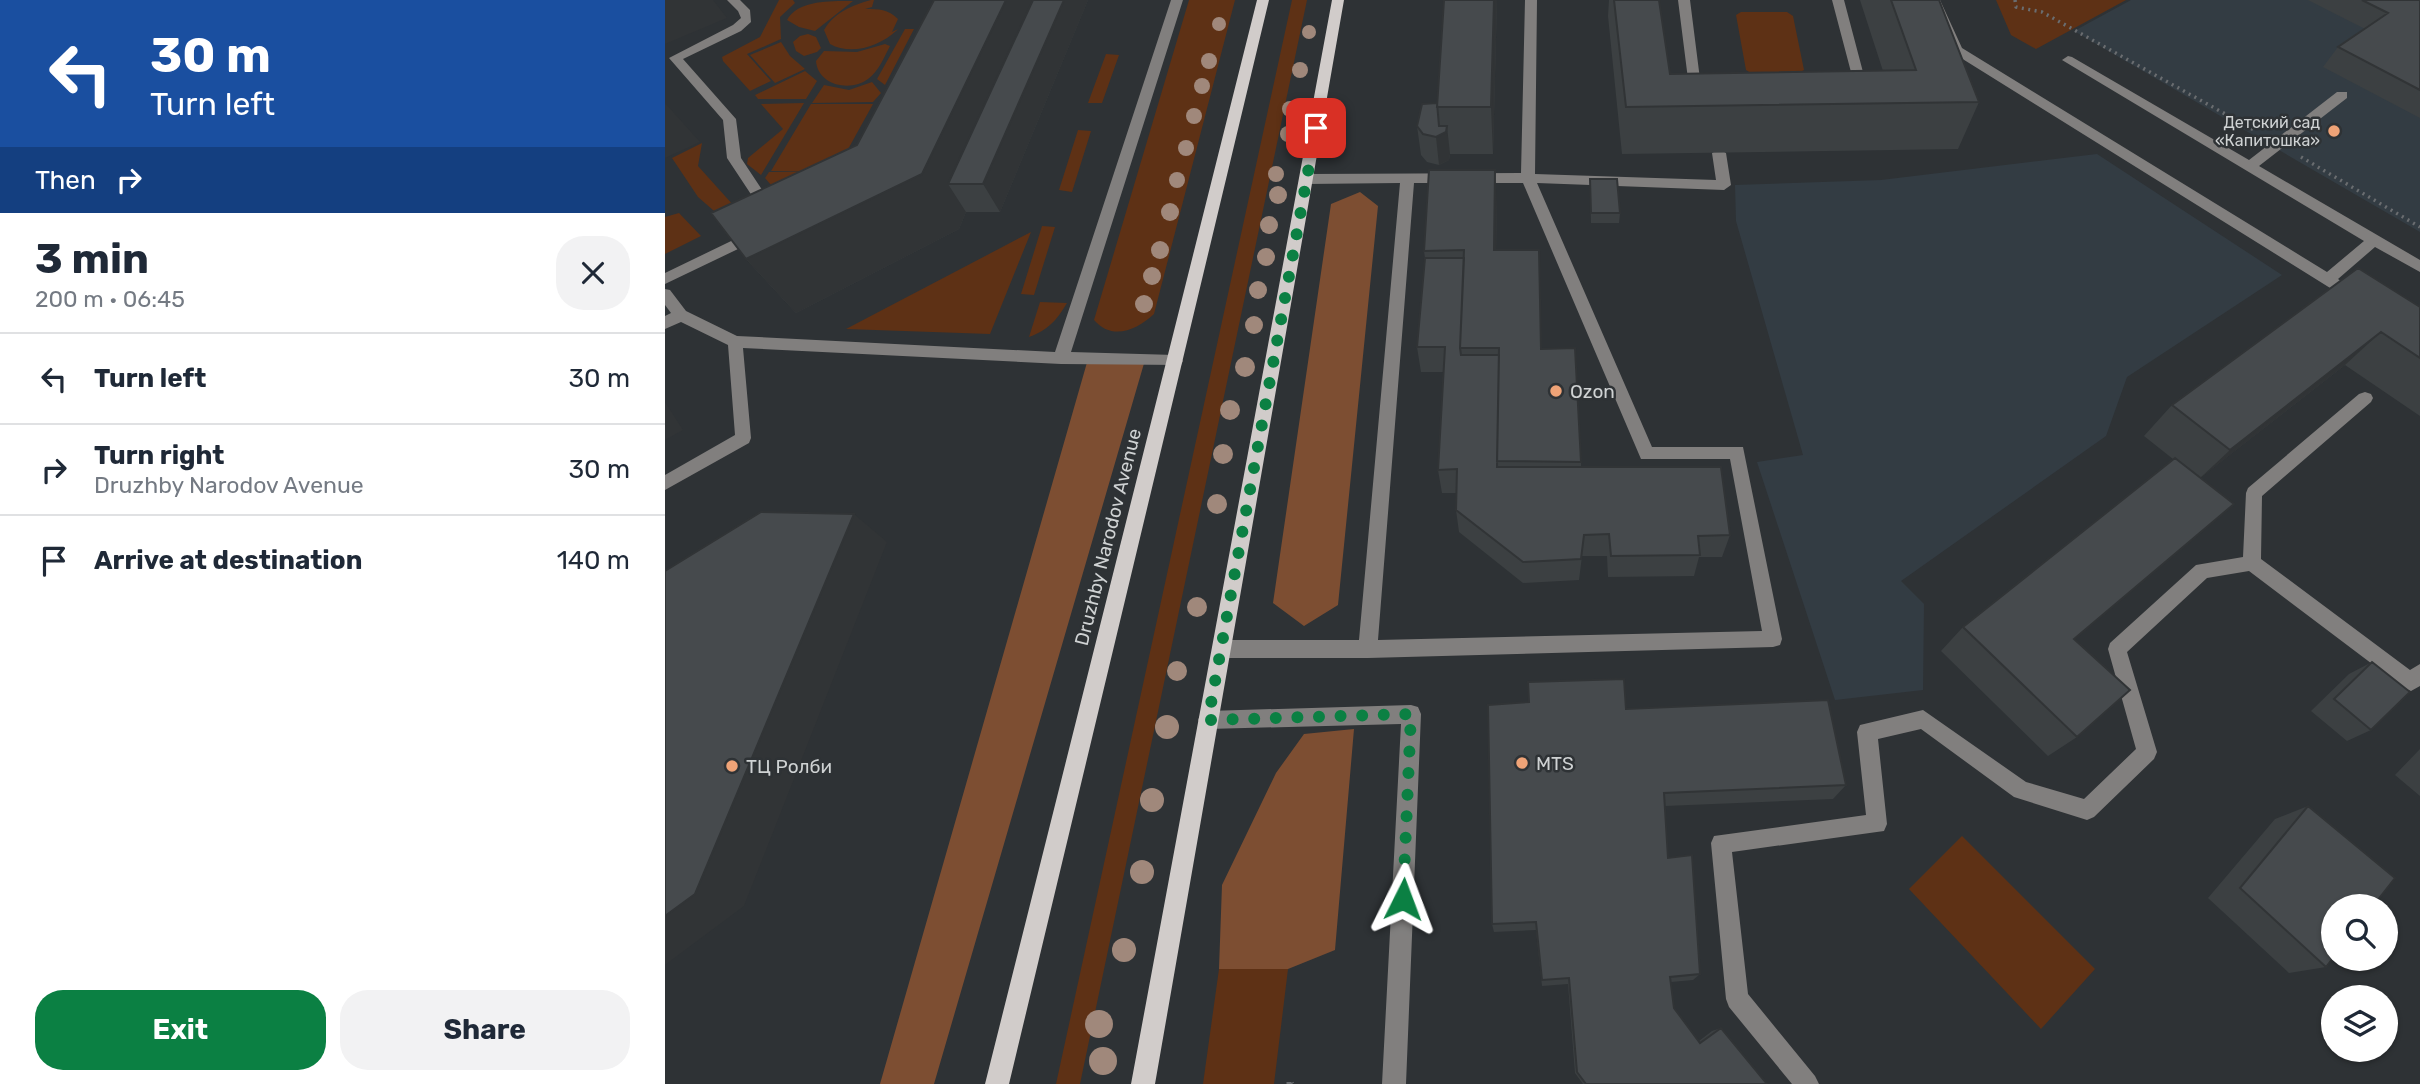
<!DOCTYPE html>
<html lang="en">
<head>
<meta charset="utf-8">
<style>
  body { margin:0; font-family:Rubik,sans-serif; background:#f2f2f3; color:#1f2937; height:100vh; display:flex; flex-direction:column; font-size:26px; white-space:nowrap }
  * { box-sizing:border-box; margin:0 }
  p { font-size:23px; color:#747a83 }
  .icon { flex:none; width:38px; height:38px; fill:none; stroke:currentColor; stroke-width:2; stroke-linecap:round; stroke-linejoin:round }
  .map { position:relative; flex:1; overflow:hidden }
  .side { display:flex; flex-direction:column; background:#fff; width:665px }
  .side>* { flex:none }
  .hud { background:#1a4fa0; color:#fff; overflow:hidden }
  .tools { position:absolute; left:1656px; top:894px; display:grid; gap:14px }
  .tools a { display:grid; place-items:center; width:77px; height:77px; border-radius:50%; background:#fff; box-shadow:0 2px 5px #0004; font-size:35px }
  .pin { position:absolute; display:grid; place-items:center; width:60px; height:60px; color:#fff; margin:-30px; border-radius:14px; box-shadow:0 4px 10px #0006 }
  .me { position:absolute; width:77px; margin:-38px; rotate:3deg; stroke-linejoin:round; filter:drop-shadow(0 0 5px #0008) }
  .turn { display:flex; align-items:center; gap:24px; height:147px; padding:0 35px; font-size:32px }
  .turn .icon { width:91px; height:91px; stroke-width:2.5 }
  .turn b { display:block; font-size:49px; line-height:60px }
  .then { display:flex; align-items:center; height:66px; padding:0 35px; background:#0003; gap:14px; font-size:26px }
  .round { display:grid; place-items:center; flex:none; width:74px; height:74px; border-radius:28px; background:#f2f2f3 }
  .overview { display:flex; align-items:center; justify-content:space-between; height:119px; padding:0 35px }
  h1 { font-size:42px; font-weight:700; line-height:52px }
  .button { display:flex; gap:14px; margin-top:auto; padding:14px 35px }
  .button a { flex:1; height:80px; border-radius:28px; background:#0b8043; color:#fff; font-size:28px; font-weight:700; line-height:80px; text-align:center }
  .button a+a { background:#f2f2f3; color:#1f2937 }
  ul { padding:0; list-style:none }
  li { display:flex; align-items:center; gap:21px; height:91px; padding:0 35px; border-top:2px solid #e0e1e3 }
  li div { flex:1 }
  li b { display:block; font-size:26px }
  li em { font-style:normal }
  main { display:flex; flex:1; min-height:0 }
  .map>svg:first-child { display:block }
  .built { fill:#333c43 }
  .green { fill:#5e3115 }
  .forest { fill:#7d4e32 }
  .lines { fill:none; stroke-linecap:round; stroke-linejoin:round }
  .path-far1 { stroke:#6a6d70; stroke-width:3.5; stroke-dasharray:2 4.5; stroke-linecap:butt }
  .path { stroke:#6a6d70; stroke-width:5; stroke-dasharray:2 6; stroke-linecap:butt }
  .minor { fill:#817f7e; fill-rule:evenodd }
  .major { fill:#d1ccca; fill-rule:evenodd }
  .tree { fill:#a0887b }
  .wall { fill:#3c4042 }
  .shaded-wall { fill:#313436 }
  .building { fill:#464a4d; stroke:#313436; stroke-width:2 }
  .route { stroke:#0b8043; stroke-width:12; stroke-dasharray:0 21.6 }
  .poi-dot { fill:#efa377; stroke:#2e3235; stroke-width:2.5 }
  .labels { text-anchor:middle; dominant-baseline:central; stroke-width:5; stroke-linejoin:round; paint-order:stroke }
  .far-poi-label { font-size:16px; fill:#cfd2d3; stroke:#2e3235; text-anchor:end }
  .poi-label { font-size:19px; fill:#cfd2d3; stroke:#2e3235; text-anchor:start }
  .street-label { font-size:19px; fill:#cfd2d3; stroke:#2e3235 }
</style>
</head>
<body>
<main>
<section class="side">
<div class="hud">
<div class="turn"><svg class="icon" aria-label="left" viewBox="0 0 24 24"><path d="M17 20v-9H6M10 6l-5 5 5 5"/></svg><div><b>30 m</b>Turn left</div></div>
<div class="then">Then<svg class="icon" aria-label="right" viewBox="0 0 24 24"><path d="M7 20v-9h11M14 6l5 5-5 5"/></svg></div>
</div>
<div class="overview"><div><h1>3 min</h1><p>200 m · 06:45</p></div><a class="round"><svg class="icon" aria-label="close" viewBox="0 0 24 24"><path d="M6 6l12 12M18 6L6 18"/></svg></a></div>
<ul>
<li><svg class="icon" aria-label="left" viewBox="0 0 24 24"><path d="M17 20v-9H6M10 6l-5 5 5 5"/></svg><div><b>Turn left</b></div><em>30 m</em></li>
<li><svg class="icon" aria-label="right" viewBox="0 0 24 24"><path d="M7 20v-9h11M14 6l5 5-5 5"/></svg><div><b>Turn right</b><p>Druzhby Narodov Avenue</p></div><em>30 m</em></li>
<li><svg class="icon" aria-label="arrive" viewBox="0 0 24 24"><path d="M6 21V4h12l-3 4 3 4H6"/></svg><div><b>Arrive at destination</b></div><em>140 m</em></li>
</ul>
<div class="button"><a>Exit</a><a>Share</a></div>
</section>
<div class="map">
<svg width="1755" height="1084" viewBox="0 0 1755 1084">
  <rect width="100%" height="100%" fill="#2e3235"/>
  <path class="built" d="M 1466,0 L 1755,0 L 1755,232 L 1409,31 Z
    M 1432,154 L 1617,275 L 1462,377 L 1441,436 L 1236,581 L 1259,604 L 1258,690 L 1170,700 L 1092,462 L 1138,455 L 1071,221 L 1070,185 L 1216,180 Z"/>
  <path class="green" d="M 114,0 L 128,0 L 130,3 L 115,17 L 116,39 L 82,54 L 106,81 L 85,91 L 58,61 L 57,57 L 95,37 Z
    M 206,0 L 209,0 L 207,7 L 200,9 C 214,9 223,9 233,19 L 227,32 L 233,29 L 231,31 C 215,46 186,56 165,44 L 159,30 C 169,13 187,5 206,0 Z
    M 524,0 L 570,0 L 489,314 C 472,330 447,341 429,320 Z
    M 627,0 L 642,0 L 415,1084 L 391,1084 Z
    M 1331,0 L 1461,0 L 1371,49 L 1346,35 Z
    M 188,1 L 150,31 L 134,27 L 122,20 C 133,0 165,1 188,1 Z
    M 1076,12 L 1122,12 L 1128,16 L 1139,70 L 1134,73 L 1086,73 L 1081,70 L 1071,15 Z
    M 240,29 L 249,29 L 220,85 L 212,79 Z
    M 143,34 L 151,37 L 156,48 L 152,52 L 139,56 L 131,51 L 128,42 L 135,36 Z
    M 116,42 L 125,56 L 140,69 L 110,83 L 85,55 Z
    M 220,44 L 225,46 C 219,57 214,71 203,79 C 186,92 153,86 151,61 L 159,51 L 192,52 Z
    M 441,54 L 454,55 L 437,103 L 423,103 Z
    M 140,71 L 152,81 L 141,99 L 93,99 L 90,95 Z
    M 207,82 L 216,93 L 208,102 L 147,103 L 159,85 L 184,90 Z
    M 139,103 L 96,175 L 82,164 L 83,158 L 118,129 L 96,104 Z
    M 146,104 L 208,104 L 171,171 L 106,185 L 100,178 L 104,172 L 164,172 L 106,171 Z
    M 413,130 L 426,131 L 407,192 L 394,190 Z
    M 37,143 L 33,166 L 69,206 L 56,217 L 33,197 L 7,158 Z
    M 14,213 L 36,236 L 0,254 L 0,217 Z
    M 377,226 L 390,227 L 369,295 L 356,294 Z
    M 366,232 L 325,334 L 181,329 Z
    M 375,302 L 402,303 C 392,320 383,330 364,337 Z
    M 1297,836 L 1430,969 L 1376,1029 L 1244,889 Z
    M 554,969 L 623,969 L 609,1084 L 538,1084 Z"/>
  <path class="forest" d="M 695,192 L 713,206 L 673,605 L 639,626 L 608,603 L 666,204 Z
    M 423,359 L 480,360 L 269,1084 L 215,1084 Z
    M 689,729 L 670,950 L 623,969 L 554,969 L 557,885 L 611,773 L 639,734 Z"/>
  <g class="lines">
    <path class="path-far1" d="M 1350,0 L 1351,7 L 1377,12 L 1589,130
      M 1636,157 L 1755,227"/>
    <path class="path" d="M 624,1084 L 624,1080 L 627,1084"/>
    <path class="minor" d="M 62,0 L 75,0 L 85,10 L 86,22 L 76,31 L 18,59 L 71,119 L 76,158 L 111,211 L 104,216 L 99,214 L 62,158 L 58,120 L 4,58 L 68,25 L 76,18 L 73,11 Z
      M 506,0 L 518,0 L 406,352 L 510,355 L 516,357 L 518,361 L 516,365 L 396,364 L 78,348 L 86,438 L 84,443 L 0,490 L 0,475 L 70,435 L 63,345 L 16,322 L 0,329 L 0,316 L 6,313 L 0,305 L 0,289 L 5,290 L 21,311 L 72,336 L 390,352 Z
      M 860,0 L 872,0 L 870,174 L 1051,180 L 1047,153 L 1054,149 L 1061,153 L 1066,185 L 1059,190 L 872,183 L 987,447 L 1078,447 L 1117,639 L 1115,645 L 1108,647 L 703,658 L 556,658 L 549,655 L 547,649 L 549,643 L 556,640 L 694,640 L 735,183 L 642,184 L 635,179 L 642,174 L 856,173 ZM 749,183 L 858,183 L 976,459 L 1065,459 L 1097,631 L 713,640 Z
      M 1013,0 L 1025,0 L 1037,95 L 1031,99 L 1025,95 Z
      M 1167,0 L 1179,0 L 1203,91 L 1202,94 L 1192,94 L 1191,91 Z
      M 1263,0 L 1275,0 L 1297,48 L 1662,272 L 1699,241 L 1397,60 L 1403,56 L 1407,57 L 1584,160 L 1672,92 L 1682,92 L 1682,98 L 1594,166 L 1755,260 L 1755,272 L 1710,247 L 1673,279 L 1698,297 L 1696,301 L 1686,301 L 1288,53 Z
      M 91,229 L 96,230 L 96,238 L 0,284 L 0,273 Z
      M 1700,392 L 1706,394 L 1708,398 L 1706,402 L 1597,496 L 1596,559 L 1745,670 L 1755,664 L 1755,686 L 1746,691 L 1739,688 L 1584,571 L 1542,578 L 1462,652 L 1492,752 L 1489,759 L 1429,817 L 1422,820 L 1349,797 L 1256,729 L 1213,739 L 1222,824 L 1219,831 L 1067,852 L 1083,994 L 1150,1076 L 1154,1084 L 1127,1084 L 1064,1007 L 1061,999 L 1046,843 L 1049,836 L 1201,815 L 1192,732 L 1195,725 L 1258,710 L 1361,782 L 1419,799 L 1471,749 L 1443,649 L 1445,643 L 1531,565 L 1578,557 L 1581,493 L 1583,488 L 1694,394 Z
      M 746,705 L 753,707 L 756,714 L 741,1084 L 717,1084 L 736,724 L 543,729 L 536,727 L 533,720 L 536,713 L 543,711 Z"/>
    <path class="major" d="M 592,0 L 604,0 L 344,1084 L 320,1084 Z
      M 667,0 L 679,0 L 490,1084 L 466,1084 Z"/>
  </g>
  <g class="tree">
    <circle cx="554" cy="24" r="7"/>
    <circle cx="644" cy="32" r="7"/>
    <circle cx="544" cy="61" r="8"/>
    <circle cx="635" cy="70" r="8"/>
    <circle cx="537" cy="86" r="8"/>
    <circle cx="625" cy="109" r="8"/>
    <circle cx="529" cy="116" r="8"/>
    <circle cx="623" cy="134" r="8"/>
    <circle cx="521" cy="148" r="8"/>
    <circle cx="611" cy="174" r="8"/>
    <circle cx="512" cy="180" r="8"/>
    <circle cx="613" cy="195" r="9"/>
    <circle cx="505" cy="212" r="9"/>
    <circle cx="604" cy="225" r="9"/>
    <circle cx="495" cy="250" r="9"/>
    <circle cx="601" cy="257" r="9"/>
    <circle cx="487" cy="276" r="9"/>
    <circle cx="593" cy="290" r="9"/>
    <circle cx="479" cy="304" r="9"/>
    <circle cx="589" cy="325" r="9"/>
    <circle cx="580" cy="367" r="10"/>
    <circle cx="565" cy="410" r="10"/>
    <circle cx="558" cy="454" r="10"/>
    <circle cx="552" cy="504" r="10"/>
    <circle cx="532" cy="607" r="10"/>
    <circle cx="512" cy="671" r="10"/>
    <circle cx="502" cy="727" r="12"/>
    <circle cx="487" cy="800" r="12"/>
    <circle cx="477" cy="872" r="12"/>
    <circle cx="459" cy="950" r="12"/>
    <circle cx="434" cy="1024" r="14"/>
    <circle cx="438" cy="1061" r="14"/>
  </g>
  <path class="wall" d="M 269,0 L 423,0 L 335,212 L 301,212 L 294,229 L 131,313 L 81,259 L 192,145 Z
    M 779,0 L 832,0 L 828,154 L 785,154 L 784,160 L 774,165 L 762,162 L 756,155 L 752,126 L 772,103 Z
    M 944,0 L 994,0 L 1005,74 L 1218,71 L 1195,0 L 1274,0 L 1314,102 L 1293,149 L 957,154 L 943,16 Z
    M 1643,0 L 1755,0 L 1755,118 L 1658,67 L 1673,47 L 1700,29 Z
    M 925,179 L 955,213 L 954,223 L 926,223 Z
    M 832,205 L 831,250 L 876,349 L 916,462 L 916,467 L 1065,535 L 1057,557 L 1034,557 L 1029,576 L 943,577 L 942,556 L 917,556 L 914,580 L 858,583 L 794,532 L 791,510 L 792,493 L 777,493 L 773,470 L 778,372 L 756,372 L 752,347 L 760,258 L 759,251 Z
    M 1755,307 L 1755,416 L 1680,365 L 1535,478 L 1410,639 L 1412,737 L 1383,756 L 1276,651 L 1298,627 L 1508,459 L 1479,436 L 1507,405 Z
    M 1707,662 L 1706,730 L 1682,741 L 1646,711 L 1684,674 Z
    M 863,702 L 961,709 L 1181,785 L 1168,799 L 1000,806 L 1003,858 L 1035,974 L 1028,980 L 1006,982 L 1009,1008 L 1034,1041 L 1047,1031 L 1056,1028 L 1102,1084 L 918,1084 L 910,1073 L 903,984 L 877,986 L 871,930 L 829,932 L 827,924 Z
    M 1755,749 L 1755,796 L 1730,775 Z
    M 1643,806 L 1661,967 L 1624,973 L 1543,898 L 1610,819 Z"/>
  <path class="shaded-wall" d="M 0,0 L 48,0 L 62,18 L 0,44 Z
    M 341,0 L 394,0 L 283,184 L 301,212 L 294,229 L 131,313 L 81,259 Z
    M 399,0 L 423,0 L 335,212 L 318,184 Z
    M 829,0 L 832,0 L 828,154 L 826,107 Z
    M 0,103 L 35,142 L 0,158 Z
    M 782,126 L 785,154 L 784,160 L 774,165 L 771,137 Z
    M 830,170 L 832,205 L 831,284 L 829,250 Z
    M 1716,332 L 1680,365 L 1534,479 L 1565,450 Z
    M 0,402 L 18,430 L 0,440 Z
    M 189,514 L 222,542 L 79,906 L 0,965 L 0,916 Z"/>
  <path class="building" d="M 269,0 L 341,0 L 257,174 L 81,259 L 46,213 L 192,145 Z
    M 368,0 L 399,0 L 318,184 L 283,184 Z
    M 779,0 L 829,0 L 826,107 L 772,107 Z
    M 949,0 L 994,0 L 1005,74 L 1251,70 L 1226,0 L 1274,0 L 1314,102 L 961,107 Z
    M 1697,0 L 1755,0 L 1755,90 L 1673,47 L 1723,13 Z
    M 772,103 L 774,126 L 782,126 L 781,132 L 771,137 L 758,134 L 752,126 L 757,104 Z
    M 764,170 L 830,170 L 829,250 L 874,250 L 876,349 L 910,348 L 916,462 L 832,461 L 834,348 L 795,348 L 799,250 L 759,251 Z
    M 925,179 L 952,179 L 955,213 L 926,213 Z
    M 760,258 L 799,258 L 795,348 L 796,355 L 834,355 L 832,467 L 1056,467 L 1065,535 L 1033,536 L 1035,555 L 946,556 L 944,534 L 919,535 L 916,559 L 858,562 L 791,510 L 792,469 L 773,470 L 780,347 L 752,347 Z
    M 1693,268 L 1755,307 L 1755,358 L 1716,332 L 1565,450 L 1507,405 Z
    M 1510,458 L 1569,504 L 1409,639 L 1465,690 L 1412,737 L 1298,627 Z
    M 96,512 L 189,514 L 30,894 L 0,916 L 0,571 Z
    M 1707,662 L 1745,692 L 1706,730 L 1669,699 Z
    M 959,679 L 961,709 L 1163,700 L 1181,785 L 999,793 L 1003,858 L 1027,855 L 1035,974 L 1005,977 L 1009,1008 L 1035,1043 L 1056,1028 L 1102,1084 L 921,1084 L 912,1072 L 904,978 L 877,980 L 871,922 L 827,924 L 823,705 L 864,702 L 863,682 Z
    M 1643,806 L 1730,878 L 1708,906 L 1668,906 L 1668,958 L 1661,967 L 1575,888 Z"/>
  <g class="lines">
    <path class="route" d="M 651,128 L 543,720 L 746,714 L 738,899"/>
  </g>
  <g class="poi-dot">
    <circle cx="1669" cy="131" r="7"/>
    <circle cx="891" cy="391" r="7"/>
    <circle cx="857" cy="763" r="7"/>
    <circle cx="67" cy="766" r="7"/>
  </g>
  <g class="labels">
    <g class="far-poi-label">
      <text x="1655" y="122">Детский сад<tspan x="1655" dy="18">«Капитошка»</tspan></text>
    </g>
    <g class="poi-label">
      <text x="905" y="391">Ozon</text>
      <text x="871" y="763">MTS</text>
      <text x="81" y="766">ТЦ Ролби</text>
    </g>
    <g class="street-label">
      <text transform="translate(443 537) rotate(-76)">Druzhby Narodov Avenue</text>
    </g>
  </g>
</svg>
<div class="tools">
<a><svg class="icon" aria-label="search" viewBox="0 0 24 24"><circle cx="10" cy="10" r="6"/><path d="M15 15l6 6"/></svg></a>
<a><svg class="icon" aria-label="layers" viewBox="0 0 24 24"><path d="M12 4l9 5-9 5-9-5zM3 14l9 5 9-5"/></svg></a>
</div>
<div class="pin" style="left:651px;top:128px;background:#d93025"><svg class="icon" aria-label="arrive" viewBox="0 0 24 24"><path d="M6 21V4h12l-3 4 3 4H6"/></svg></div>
<svg class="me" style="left:738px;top:899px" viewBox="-20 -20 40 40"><path d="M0-17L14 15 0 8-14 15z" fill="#0b8043" stroke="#fff" stroke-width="4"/></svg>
</div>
</main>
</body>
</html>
